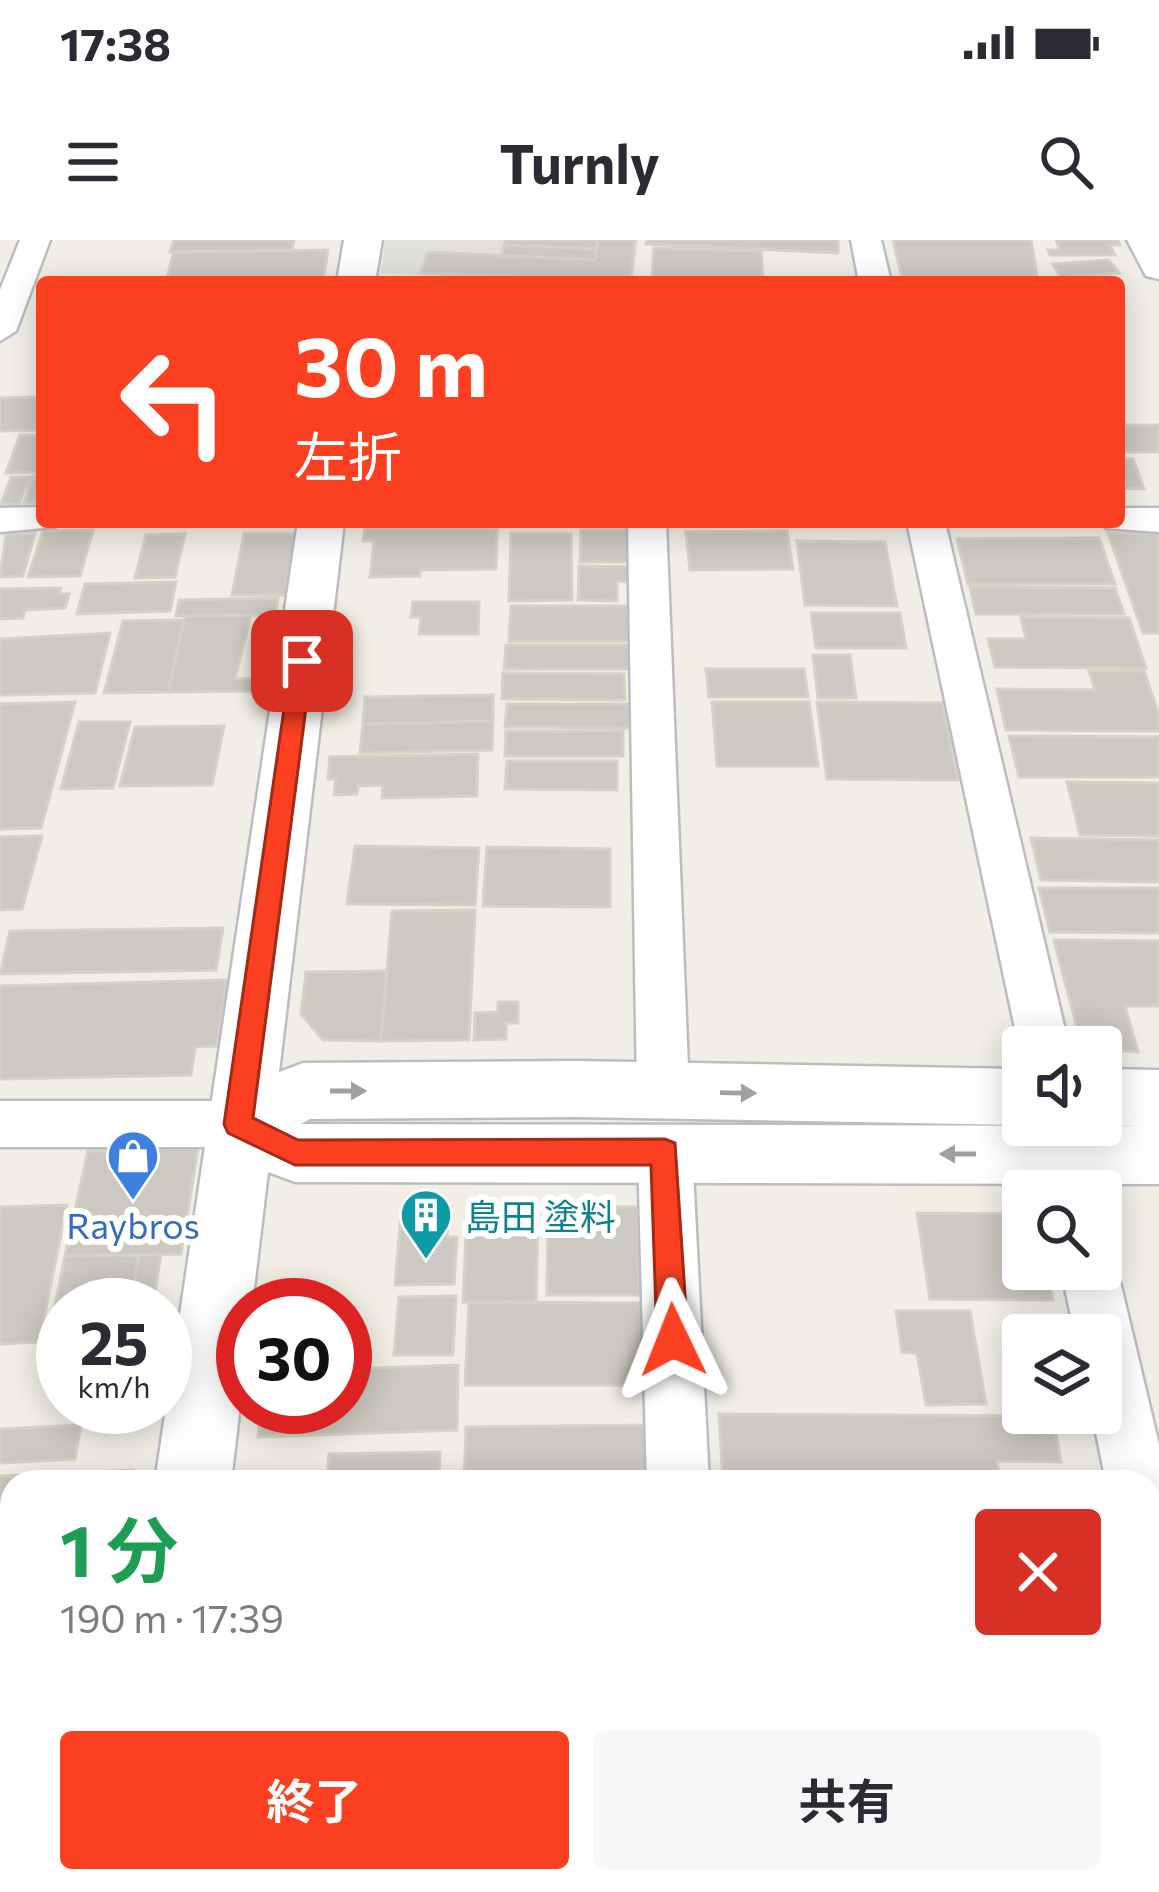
<!DOCTYPE html>
<html lang="ja">
<head>
<meta charset="utf-8">
<style>
  body { margin:0; font-family:Commissioner,"Noto Sans JP",sans-serif; background:#f7f7f7; color:#2b2b33; height:100vh; display:flex; flex-direction:column; font-size:45px; white-space:nowrap }
  * { box-sizing:border-box; margin:0 }
  p { font-size:39px; color:#7c7c81 }
  .icon { flex:none; width:66px; height:66px; fill:none; stroke:currentColor; stroke-width:2; stroke-linecap:round; stroke-linejoin:round }
  .map { position:relative; flex:1; overflow:hidden }
  .sheet { position:absolute; left:0px; top:1230px; width:1161px; height:423px; display:flex; flex-direction:column; background:#fff; border-radius:36px 36px 0 0; box-shadow:0 6px 30px #0003 }
  .sheet>* { flex:none }
  .hud { position:absolute; left:36px; top:36px; width:1089px; height:252px; border-radius:12px; box-shadow:0 6px 30px #0003; background:#fb4021; color:#fff; overflow:hidden }
  .controls { position:absolute; left:1002px; top:786px; display:grid; gap:24px }
  .controls a { display:grid; place-items:center; width:120px; height:120px; border-radius:12px; background:#fff; box-shadow:0 6px 30px #0003; font-size:60px }
  .speed { position:absolute; left:36px; top:1038px; display:flex; gap:24px; font-size:60px; font-weight:700; text-align:center }
  .speed>* { display:grid; place-content:center; width:156px; height:156px; border-radius:50%; background:#fff; box-shadow:0 6px 30px #0003; line-height:1 }
  .speed small { font-size:30px; font-weight:400 }
  .speed .limit { border:18px solid #d22; background:#fff; color:#111 }
  .pin { position:absolute; display:grid; place-items:center; width:102px; height:102px; color:#fff; margin:-51px; border-radius:24px; box-shadow:0 6px 18px #0006 }
  .me { position:absolute; width:132px; margin:-66px; rotate:358deg; stroke-linejoin:round; filter:drop-shadow(0 0 9px #0008) }
  .turn { display:flex; align-items:center; gap:42px; height:252px; padding:0 60px; font-size:54px }
  .turn .icon { width:156px; height:156px; stroke-width:2.5 }
  .turn b { display:block; font-size:84px; line-height:102px }
  .round { display:grid; place-items:center; flex:none; width:126px; height:126px; border-radius:12px; background:#f7f7f7 }
  .overview { display:flex; align-items:center; justify-content:space-between; height:204px; padding:0 60px }
  h1 { font-size:72px; font-weight:700; line-height:90px; color:#1e9e55 }
  .action { display:flex; gap:24px; margin-top:auto; padding:24px 60px }
  .action a { flex:1; height:138px; border-radius:12px; background:#fb4021; color:#fff; font-size:48px; font-weight:700; line-height:138px; text-align:center }
  .action a+a { background:#f7f7f7; color:#2b2b33 }
  .status { display:flex; justify-content:space-between; align-items:center; height:84px; padding:0 60px; background:#fff; direction:ltr }
  .status svg { height:33px; fill:currentColor }
  header { display:flex; justify-content:space-between; align-items:center; height:156px; padding:0 60px; background:#fff; font-size:54px; font-weight:700 }
  .map>svg:first-child { display:block }
  .industrial { fill:#e1e1da }
  .building { fill:#ccc9c2; stroke:#d6d2c3; stroke-width:3 }
  .lines { fill:none; stroke-linecap:round; stroke-linejoin:round }
  .minor-casing { stroke:#babdc2; stroke-width:5 }
  .tertiary-casing { stroke:#babdc2; stroke-width:5 }
  .minor { fill:#fff; fill-rule:evenodd }
  .tertiary { fill:#fff; fill-rule:evenodd }
  .oneway { fill:#9ea0a4 }
  .route { fill:#fb4021; stroke:#a32a15; stroke-width:3 }
  .labels { text-anchor:middle; dominant-baseline:central; stroke-width:12; stroke-linejoin:round; paint-order:stroke }
  .culture-label { font-size:36px; fill:#0d838f; stroke:#fff; text-anchor:start }
  .shop-label { font-size:36px; fill:#366cbe; stroke:#fff }
</style>
</head>
<body>
<div class="status"><b>17:38</b><svg viewBox="0 0 49 12"><path d="M0 12V9h3v3zM5 12V6h3v6zM10 12V3h3v9zM15 12V0h3v12zM26 1h20v11H26zM47 4h2v5h-2z"/></svg></div>
<header><svg class="icon" aria-label="menu" viewBox="0 0 24 24"><path d="M4 6h16M4 12h16M4 18h16"/></svg>Turnly<svg class="icon" aria-label="search" viewBox="0 0 24 24"><circle cx="10" cy="10" r="6"/><path d="M15 15l6 6"/></svg></header>
<div class="map">
<svg width="1159" height="1652" viewBox="0 0 1159 1652">
  <rect width="100%" height="100%" fill="#f1efe5"/>
  <path class="industrial" d="M 385,0 L 638,0 L 633,42 L 562,42 L 381,33 Z"/>
  <path class="building" d="M 174,0 L 294,0 L 292,10 L 170,12 Z
    M 506,0 L 598,0 L 596,9 L 504,5 Z
    M 598,0 L 635,0 L 630,42 L 421,33 L 428,12 L 595,20 Z
    M 647,0 L 838,0 L 838,13 L 646,4 Z
    M 893,0 L 1031,0 L 1038,42 L 903,42 Z
    M 1056,0 L 1118,0 L 1120,5 L 1110,5 L 1115,15 L 1050,15 L 1048,10 L 1060,10 Z
    M 504,5 L 596,9 L 595,20 L 501,16 Z
    M 654,8 L 761,11 L 763,42 L 652,39 Z
    M 328,10 L 323,42 L 166,42 L 174,12 Z
    M 1109,20 L 1119,33 L 1061,38 L 1053,24 Z
    M 42,157 L 42,190 L 0,191 L 0,158 Z
    M 1119,185 L 1159,185 L 1159,212 L 1119,212 Z
    M 20,195 L 42,195 L 42,232 L 6,233 Z
    M 1119,218 L 1133,219 L 1144,249 L 1119,248 Z
    M 33,236 L 42,236 L 42,263 L 24,263 Z
    M 11,237 L 30,237 L 19,264 L 1,264 Z
    M 365,288 L 497,289 L 496,329 L 420,330 L 420,336 L 370,337 L 374,301 L 363,301 Z
    M 93,290 L 80,336 L 28,337 L 43,291 Z
    M 581,290 L 630,290 L 631,322 L 580,322 Z
    M 787,291 L 793,329 L 690,330 L 686,292 Z
    M 35,293 L 23,336 L 0,337 L 6,295 Z
    M 1108,293 L 1159,293 L 1159,393 L 1143,393 Z
    M 185,294 L 175,337 L 135,338 L 146,295 Z
    M 244,294 L 297,294 L 286,355 L 232,355 Z
    M 511,294 L 571,294 L 572,360 L 509,361 Z
    M 1099,298 L 1115,344 L 968,344 L 957,299 Z
    M 797,301 L 885,302 L 897,366 L 805,365 Z
    M 579,326 L 634,327 L 635,342 L 617,341 L 617,361 L 578,360 Z
    M 176,342 L 170,371 L 77,374 L 85,344 Z
    M 970,347 L 1115,348 L 1124,374 L 976,374 Z
    M 61,348 L 59,354 L 69,354 L 65,368 L 25,370 L 23,378 L 0,379 L 0,349 Z
    M 278,358 L 275,375 L 176,376 L 179,360 Z
    M 413,362 L 479,362 L 478,394 L 419,394 L 421,377 L 411,377 Z
    M 511,366 L 639,366 L 640,401 L 509,401 Z
    M 811,373 L 900,373 L 906,408 L 816,408 Z
    M 251,375 L 235,439 L 254,439 L 252,451 L 168,452 L 185,376 Z
    M 1021,377 L 1129,378 L 1146,428 L 995,427 L 988,399 L 1026,399 Z
    M 184,380 L 168,452 L 104,453 L 123,381 Z
    M 110,393 L 95,453 L 0,455 L 0,399 Z
    M 506,405 L 639,405 L 639,429 L 504,429 Z
    M 813,415 L 850,415 L 856,458 L 818,458 Z
    M 706,429 L 804,429 L 808,457 L 709,457 Z
    M 1089,431 L 1144,431 L 1159,475 L 1159,491 L 1006,490 L 997,449 L 1095,450 Z
    M 503,433 L 624,434 L 625,460 L 502,459 Z
    M 493,455 L 493,481 L 363,484 L 365,457 Z
    M 75,462 L 41,588 L 0,589 L 0,464 Z
    M 712,462 L 809,462 L 818,526 L 717,526 Z
    M 817,462 L 942,463 L 958,540 L 827,539 Z
    M 507,464 L 632,464 L 632,488 L 505,487 Z
    M 493,481 L 492,510 L 360,513 L 363,484 Z
    M 79,482 L 130,482 L 113,548 L 61,549 Z
    M 224,486 L 212,545 L 120,546 L 135,487 Z
    M 506,491 L 623,491 L 623,516 L 505,516 Z
    M 1009,496 L 1159,497 L 1159,537 L 1019,537 Z
    M 478,514 L 477,556 L 382,558 L 383,545 L 358,546 L 357,554 L 334,555 L 336,539 L 328,539 L 330,517 Z
    M 507,521 L 617,521 L 617,550 L 505,549 Z
    M 1067,542 L 1159,543 L 1159,596 L 1080,595 Z
    M 42,596 L 22,669 L 0,670 L 0,597 Z
    M 1031,598 L 1159,600 L 1159,642 L 1041,640 Z
    M 355,606 L 479,608 L 475,665 L 347,664 Z
    M 487,607 L 610,609 L 610,667 L 483,666 Z
    M 1039,648 L 1159,648 L 1159,693 L 1050,692 Z
    M 475,670 L 469,800 L 381,801 L 392,671 Z
    M 223,688 L 216,730 L 0,734 L 10,691 Z
    M 1054,700 L 1159,701 L 1159,766 L 1125,766 L 1138,812 L 1082,807 Z
    M 387,731 L 381,801 L 323,800 L 301,774 L 306,732 Z
    M 227,740 L 217,806 L 195,807 L 191,835 L 0,839 L 0,746 Z
    M 498,762 L 518,762 L 518,783 L 506,783 L 506,799 L 474,800 L 475,773 L 498,772 Z
    M 198,908 L 181,1014 L 65,1016 L 88,911 Z
    M 67,965 L 39,1102 L 0,1104 L 0,967 Z
    M 548,967 L 638,967 L 640,1055 L 547,1055 Z
    M 467,973 L 538,973 L 536,1062 L 463,1062 Z
    M 917,973 L 1023,974 L 1023,1029 L 1047,1029 L 1053,1060 L 930,1059 Z
    M 401,976 L 448,977 L 447,997 L 457,997 L 454,1044 L 395,1045 Z
    M 161,1014 L 153,1065 L 130,1065 L 139,1015 Z
    M 139,1015 L 130,1065 L 63,1065 L 63,1099 L 48,1100 L 65,1016 Z
    M 456,1056 L 453,1115 L 394,1115 L 399,1057 Z
    M 469,1062 L 646,1063 L 649,1145 L 465,1145 Z
    M 896,1071 L 970,1071 L 986,1164 L 926,1165 L 917,1113 L 902,1112 Z
    M 458,1125 L 457,1190 L 258,1197 L 261,1167 L 345,1167 L 345,1129 Z
    M 719,1174 L 1053,1176 L 1061,1222 L 997,1221 L 1000,1242 L 723,1242 Z
    M 81,1185 L 75,1219 L 0,1223 L 0,1189 Z
    M 656,1185 L 658,1242 L 464,1242 L 466,1187 Z
    M 440,1212 L 439,1242 L 327,1242 L 329,1214 Z
    M 133,1230 L 131,1242 L 12,1242 L 12,1360 L 0,1360 L 0,1236 Z
    M 12,1372 L 12,1434 L 0,1500 L 0,1373 Z
    M 1149,1508 L 1159,1508 L 1159,1614 L 1149,1614 Z
    M 0,1579 L 12,1579 L 12,1641 L 45,1641 L 43,1652 L 0,1652 Z
    M 258,1641 L 418,1641 L 417,1652 L 257,1652 Z
    M 439,1641 L 534,1641 L 533,1652 L 438,1652 Z
    M 796,1641 L 891,1641 L 892,1652 L 797,1652 Z"/>
  <g class="lines">
    <g class="minor-casing">
      <path id="minor" d="M 20,0 L 50,0 L 16,91 L 0,101 L 0,50 Z
        M 851,0 L 881,0 L 891,42 L 859,42 Z
        M 42,267 L 42,282 L 59,282 L 55,287 L 0,292 L 0,268 Z
        M 1119,268 L 1159,268 L 1159,292 L 1106,288 L 1102,282 L 1119,282 Z
        M 628,282 L 666,282 L 689,852 L 681,868 L 663,874 L 645,868 L 637,852 Z
        M 907,282 L 945,282 L 1069,807 L 1023,807 L 1023,816 L 1019,807 Z
        M 0,861 L 238,861 L 257,868 L 264,884 L 257,900 L 238,907 L 0,907 Z
        M 1033,885 L 1085,885 L 1098,951 L 1044,951 Z
        M 665,888 L 684,895 L 692,912 L 709,1242 L 647,1242 L 638,912 L 646,895 Z
        M 1101,1007 L 1109,1010 L 1117,1029 L 1159,1205 L 1159,1369 L 1149,1365 L 1149,1242 L 1106,1242 L 1092,1173 L 1101,1173 L 1101,1095 L 1075,1095 L 1061,1029 L 1101,1029 Z
        M 657,1641 L 729,1641 L 730,1652 L 658,1652 Z"/>
    </g>
    <g class="tertiary-casing">
      <path id="tertiary" d="M 344,0 L 382,0 L 375,42 L 337,42 Z
        M 1127,0 L 1159,0 L 1159,39 L 1146,36 Z
        M 298,282 L 344,282 L 279,832 L 303,823 L 576,821 L 1023,829 L 1023,885 L 576,877 L 310,879 L 301,884 L 1139,886 L 1101,885 L 1101,829 L 1159,830 L 1159,944 L 295,942 L 268,932 L 252,1065 L 243,1065 L 243,1140 L 231,1242 L 155,1242 Z
        M 98,1641 L 186,1641 L 185,1652 L 97,1652 Z"/>
    </g>
    <use href="#minor" class="minor"/>
    <use href="#tertiary" class="tertiary"/>
  </g>
  <defs><path id="oneway-solid" d="M-6-.8H1V-3.2L6.5 0L1 3.2V.8H-6Z" transform="scale(3)"/></defs>
  <g class="oneway">
    <use href="#oneway-solid" transform="translate(348 851)"/>
    <use href="#oneway-solid" transform="translate(738 853) rotate(1)"/>
    <use href="#oneway-solid" transform="translate(958 914) rotate(-180)"/>
  </g>
  <path class="route" d="M 302,413 L 312,421 L 253,878 L 298,900 L 665,899 L 675,903 L 688,1100 L 684,1111 L 673,1116 L 662,1111 L 657,1100 L 651,925 L 295,925 L 228,893 L 224,884 L 291,421 Z"/>
  <defs>
    <g id="shop-pin" transform="scale(2.7)"><path d="M0 17L-7.5 6A9.5 9.5 0 1 1 7.5 6Z" fill="#3f7fe0" stroke="#fff"/><path d="M-5-2.5h2.3a2.7 3.5 0 0 1 5.4 0H5L5.5 6h-11ZM-1.5-2.5h3a1.5 2.3 0 0 0-3 0Z" fill="#fff"/></g>
    <g id="building-pin" transform="scale(2.7)"><path d="M0 17L-7.5 6A9.5 9.5 0 1 1 7.5 6Z" fill="#0f9aa8" stroke="#fff"/><path d="M-4-6H4V6H1V3H-1V6H-4ZM-2.5-4.3h1.7v1.8h-1.7ZM.8-4.3h1.7v1.8H.8ZM-2.5-1h1.7V.8h-1.7ZM.8-1h1.7V.8H.8Z" fill="#fff"/></g>
  </defs>
  <g fill-rule="evenodd">
    <use href="#shop-pin" x="133" y="916"/>
    <use href="#building-pin" x="426" y="975"/>
  </g>
  <g class="labels">
    <g class="culture-label">
      <text x="465" y="975">島田 塗料</text>
    </g>
    <g class="shop-label">
      <text x="133" y="984">Raybros</text>
    </g>
  </g>
</svg>
<div class="controls">
<a><svg class="icon" aria-label="sound" viewBox="0 0 24 24"><path d="M4 9h4l5-4v14l-5-4H4zM17 9q2 3 0 6"/></svg></a>
<a><svg class="icon" aria-label="search" viewBox="0 0 24 24"><circle cx="10" cy="10" r="6"/><path d="M15 15l6 6"/></svg></a>
<a><svg class="icon" aria-label="layers" viewBox="0 0 24 24"><path d="M12 4l9 5-9 5-9-5zM3 14l9 5 9-5"/></svg></a>
</div>
<div class="speed"><div>25<small>km/h</small></div><div class="limit">30</div></div>
<div class="pin" style="left:302px;top:421px;background:#d93025"><svg class="icon" aria-label="arrive" viewBox="0 0 24 24"><path d="M6 21V4h12l-3 4 3 4H6"/></svg></div>
<svg class="me" style="left:673px;top:1100px" viewBox="-20 -20 40 40"><path d="M0-17L14 15 0 8-14 15z" fill="#fb4021" stroke="#fff" stroke-width="4"/></svg>
<div class="hud">
<div class="turn"><svg class="icon" aria-label="left" viewBox="0 0 24 24"><path d="M17 20v-9H6M10 6l-5 5 5 5"/></svg><div><b>30 m</b>左折</div></div>
</div>
<section class="sheet">
<div class="overview"><div><h1>1 分</h1><p>190 m · 17:39</p></div><a class="round" style="background:#d93025;color:#fff"><svg class="icon" aria-label="close" viewBox="0 0 24 24"><path d="M6 6l12 12M18 6L6 18"/></svg></a></div>
<div class="action"><a>終了</a><a>共有</a></div>
</section>
</div>
</body>
</html>
